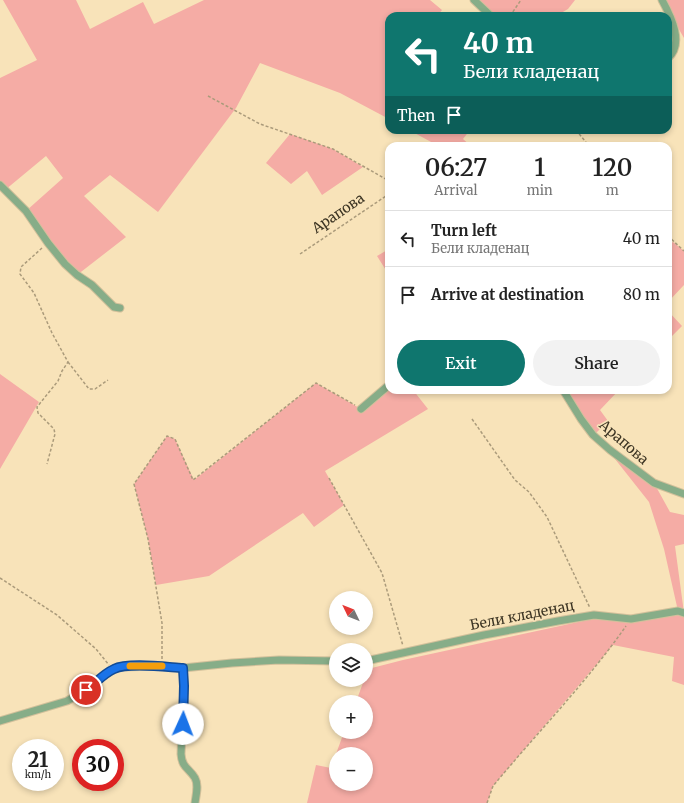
<!DOCTYPE html>
<html lang="en">
<head>
<meta charset="utf-8">
<style>
  body { margin:0; font-family:Merriweather,serif; background:#f2f2f2; color:#222; height:100vh; display:flex; flex-direction:column; font-size:15px; white-space:nowrap }
  * { box-sizing:border-box; margin:0 }
  p { font-size:13px; color:#767676 }
  .icon { flex:none; width:22px; height:22px; fill:none; stroke:currentColor; stroke-width:2; stroke-linecap:round; stroke-linejoin:round }
  .map { position:relative; flex:1; overflow:hidden }
  .panel { position:absolute; left:385px; top:142px; width:287px; height:252px; display:flex; flex-direction:column; background:#fff; border-radius:12px; box-shadow:0 2px 6px #0003 }
  .panel>* { flex:none }
  .top-card { position:absolute; left:385px; top:12px; width:287px; height:122px; border-radius:12px; box-shadow:0 2px 6px #0003; background:#0f766e; color:#fff; overflow:hidden }
  .needle { width:26px; rotate:313deg }
  .fabs { position:absolute; left:329px; top:591px; display:grid; gap:8px }
  .fabs a { display:grid; place-items:center; width:44px; height:44px; border-radius:50%; background:#fff; box-shadow:0 2px 6px #0003; font-size:20px }
  .speed { position:absolute; left:12px; top:739px; display:flex; gap:8px; font-size:20px; font-weight:700; text-align:center }
  .speed>* { display:grid; place-content:center; width:52px; height:52px; border-radius:50%; background:#fff; box-shadow:0 2px 6px #0003; line-height:1 }
  .speed small { font-size:10px; font-weight:400 }
  .speed .limit { border:6px solid #d22; background:#fff; color:#111 }
  .pin { position:absolute; display:grid; place-items:center; width:34px; height:34px; color:#fff; margin:-17px; border:2px solid #fff; border-radius:50%; box-shadow:0 1px 4px #0007 }
  .me { position:absolute; width:44px; margin:-22px; rotate:2deg; stroke-linejoin:round; filter:drop-shadow(0 0 3px #0008) }
  .turn { display:flex; align-items:center; gap:14px; height:84px; padding:0 12px; font-size:18px }
  .turn .icon { width:52px; height:52px; stroke-width:2.5 }
  .turn b { display:block; font-size:28px; line-height:34px }
  .then { display:flex; align-items:center; height:38px; padding:0 12px; background:#0003; gap:8px; font-size:15px }
  .eta { display:flex; justify-content:space-evenly; align-items:center; height:68px; text-align:center }
  .eta b { font-size:24px; font-weight:600; line-height:28px }
  .button { display:flex; gap:8px; margin-top:auto; padding:8px 12px }
  .button a { flex:1; height:46px; border-radius:24px; background:#0f766e; color:#fff; font-size:16px; font-weight:600; line-height:46px; text-align:center }
  .button a+a { background:#f2f2f2; color:#222 }
  ul { padding:0; list-style:none }
  li { display:flex; align-items:center; gap:12px; height:56px; padding:0 12px; border-top:1px solid #e0e0e0 }
  li div { flex:1 }
  li b { display:block; font-size:15px }
  li em { font-style:normal }
  .map>svg:first-child { display:block }
  .green { fill:#f5aca5 }
  .lines { fill:none; stroke-linecap:round; stroke-linejoin:round }
  .street-casing { stroke:#d2c09b; stroke-width:9 }
  .path { stroke:#ab9b7b; stroke-width:1.5; stroke-dasharray:3 2; stroke-linecap:butt }
  .street { stroke:#87ad88; stroke-width:7 }
  .route-casing { stroke:#114b97; stroke-width:10 }
  .route { stroke:#1a73e8; stroke-width:7 }
  .slow { stroke:#f59e0b; stroke-width:7 }
  .labels { text-anchor:middle; dominant-baseline:central; stroke-width:3; stroke-linejoin:round; paint-order:stroke }
  .street-label { font-size:14px; fill:#3c3423; stroke:#f8e3b9 }
</style>
</head>
<body>
<div class="map">
<svg width="684" height="803" viewBox="0 0 684 803">
  <rect width="100%" height="100%" fill="#f8e3b9"/>
  <path class="green" d="M 3,0 L 76,0 L 90,29 L 143,2 L 154,24 L 204,0 L 430,0 L 442,10 L 437,16 L 389,16 L 389,119 L 340,93 L 260,63 L 236,108 L 158,212 L 110,175 L 84,196 L 126,237 L 77,275 L 26,211 L 63,178 L 46,156 L 5,190 L 0,185 L 0,78 L 37,60 Z
    M 474,0 L 575,0 L 568,9 L 556,16 L 491,16 Z
    M 662,0 L 684,0 L 684,38 Z
    M 409,130 L 470,130 L 463,139 L 471,146 L 431,146 L 433,143 Z
    M 290,134 L 333,149 L 363,167 L 322,195 L 307,171 L 291,184 L 266,163 Z
    M 673,242 L 684,251 L 684,285 L 668,302 L 668,245 Z
    M 389,249 L 389,275 L 377,256 Z
    M 668,311 L 682,326 L 668,340 Z
    M 0,374 L 39,402 L 0,469 Z
    M 316,383 L 361,409 L 389,385 L 389,390 L 413,390 L 428,409 L 325,471 L 344,505 L 314,527 L 303,513 L 209,576 L 156,585 L 148,539 L 134,484 L 167,436 L 175,439 L 194,480 Z
    M 563,390 L 619,390 L 600,410 L 608,421 L 594,435 L 654,483 L 670,512 L 684,515 L 684,544 L 675,546 L 684,613 L 684,685 L 672,681 L 674,657 L 613,645 L 493,786 L 487,803 L 307,803 L 316,765 L 331,768 L 336,755 L 336,784 L 366,784 L 366,754 L 336,754 L 344,732 L 366,732 L 366,702 L 356,702 L 364,680 L 366,680 L 368,669 L 403,660 L 592,619 L 631,619 L 678,611 L 664,549 L 649,502 L 615,459 L 593,435 Z"/>
  <g class="lines">
    <g class="street-casing">
      <path id="street" d="M 474,0 L 491,16
        M 662,0 C 672,18 684,44 668,58
        M 0,185 L 26,211 L 48,243 L 65,264 L 77,275 L 92,285 L 114,307 L 120,308
        M 563,390 L 581,419 L 593,435 L 610,450 L 654,483 L 684,494
        M 361,409 L 389,385
        M 366,661 L 484,635 L 558,621 L 594,615 L 631,619 L 678,611 L 684,613
        M 183,668 L 184,686 L 181,754 C 182,768 189,768 195,778 C 199,785 196,795 195,803
        M 0,721 L 67,701 L 79,694 L 93,685 L 104,675 L 118,667 L 162,666 L 183,668 L 232,663 L 279,660 L 336,661"/>
    </g>
    <path class="path" d="M 510,16 L 521,0
      M 208,96 L 260,124 L 333,149 L 389,181
      M 576,130 L 589,146
      M 668,236 L 684,251
      M 42,248 L 21,267 L 20,274 L 34,293 L 52,333 L 68,362 L 62,371 L 58,381 L 37,407 L 38,413 L 54,429 L 55,434 L 47,464
      M 300,254 L 389,194
      M 68,362 L 89,389 L 95,389 L 108,380
      M 472,419 L 515,480 L 529,492 L 547,517 L 590,608
      M 329,478 L 382,573 L 403,646
      M 0,578 L 57,615 L 96,649 L 109,665
      M 162,659 L 162,623 L 148,539 L 134,484 L 167,436 L 175,439 L 193,480 L 316,383 L 355,405
      M 487,803 L 493,786 C 537,733 586,683 626,626"/>
    <use href="#street" class="street"/>
  </g>
  <g class="lines">
    <g class="route-casing">
      <path id="route" d="M 86,690 C 96,683 103,674 114,669 C 128,662 166,667 183,668 L 184,686 L 183,724"/>
    </g>
    <use href="#route" class="route"/>
    <path class="slow" d="M 130,666 L 162,666"/>
  </g>
  <g class="labels">
    <g class="street-label">
      <text transform="translate(338 213) rotate(-34)">Арапова</text>
      <text transform="translate(624 442) rotate(41)">Арапова</text>
      <text transform="translate(522 615) rotate(-11)">Бели кладенац</text>
    </g>
  </g>
</svg>
<div class="fabs">
<a><svg class="needle" viewBox="-14 -14 28 28"><path d="M0-13l5 13h-10z" fill="#e53935"/><path d="M0 13l5-13h-10z" fill="#767676"/></svg></a>
<a><svg class="icon" aria-label="layers" viewBox="0 0 24 24"><path d="M12 4l9 5-9 5-9-5zM3 14l9 5 9-5"/></svg></a>
<a>+</a>
<a>−</a>
</div>
<div class="speed"><div>21<small>km/h</small></div><div class="limit">30</div></div>
<div class="pin" style="left:86px;top:690px;background:#d93025"><svg class="icon" aria-label="arrive" viewBox="0 0 24 24"><path d="M6 21V4h12l-3 4 3 4H6"/></svg></div>
<svg class="me" style="left:183px;top:724px" viewBox="-20 -20 40 40"><circle r="19" fill="#fff"/><path d="M0-13L10 11 0 6-10 11z" fill="#1a73e8"/></svg>
<div class="top-card">
<div class="turn"><svg class="icon" aria-label="left" viewBox="0 0 24 24"><path d="M17 20v-9H6M10 6l-5 5 5 5"/></svg><div><b>40 m</b>Бели кладенац</div></div>
<div class="then">Then<svg class="icon" aria-label="arrive" viewBox="0 0 24 24"><path d="M6 21V4h12l-3 4 3 4H6"/></svg></div>
</div>
<section class="panel">
<div class="eta">
<div><b>06:27</b><p>Arrival</p></div>
<div><b>1</b><p>min</p></div>
<div><b>120</b><p>m</p></div>
</div>
<ul>
<li><svg class="icon" aria-label="left" viewBox="0 0 24 24"><path d="M17 20v-9H6M10 6l-5 5 5 5"/></svg><div><b>Turn left</b><p>Бели кладенац</p></div><em>40 m</em></li>
<li><svg class="icon" aria-label="arrive" viewBox="0 0 24 24"><path d="M6 21V4h12l-3 4 3 4H6"/></svg><div><b>Arrive at destination</b></div><em>80 m</em></li>
</ul>
<div class="button"><a>Exit</a><a>Share</a></div>
</section>
</div>
</body>
</html>
